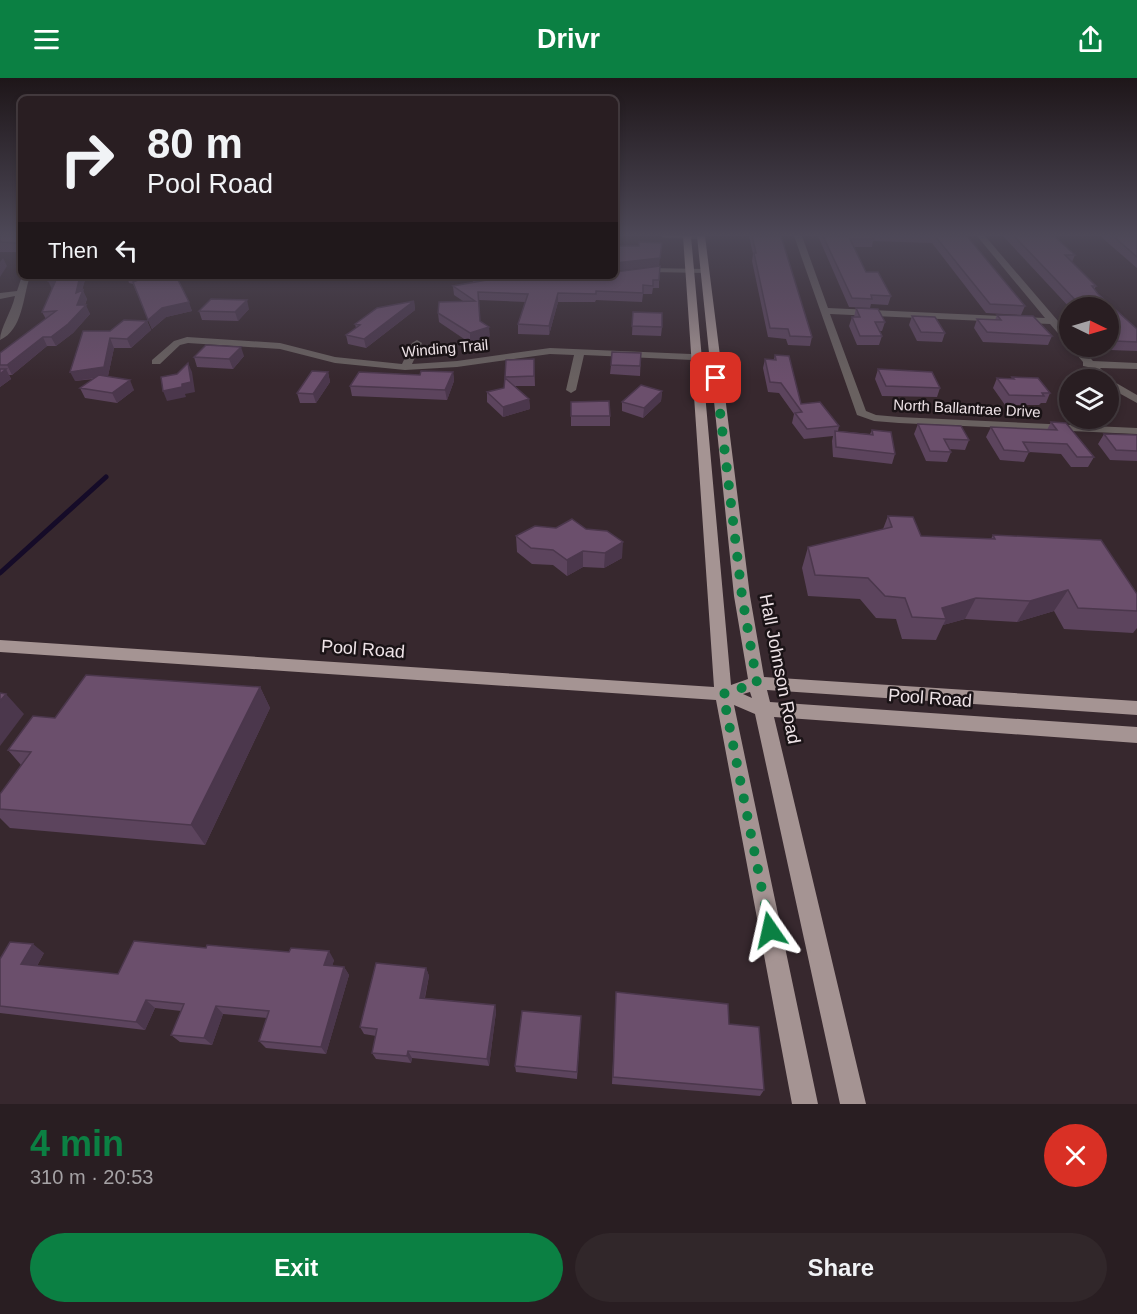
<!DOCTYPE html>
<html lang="en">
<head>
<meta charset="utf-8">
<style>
  body { margin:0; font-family:Helvetica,sans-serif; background:#31272a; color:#f1f3f6; height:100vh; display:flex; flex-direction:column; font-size:22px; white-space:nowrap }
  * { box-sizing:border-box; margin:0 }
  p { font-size:20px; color:#a5a2a5 }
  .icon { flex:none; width:33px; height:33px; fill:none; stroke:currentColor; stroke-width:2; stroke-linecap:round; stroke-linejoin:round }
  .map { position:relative; height:1026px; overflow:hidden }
  .side { display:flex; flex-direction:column; background:#291e22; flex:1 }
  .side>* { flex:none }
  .banner { position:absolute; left:18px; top:18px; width:600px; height:183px; border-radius:9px; box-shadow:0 3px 9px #0003,0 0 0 2px #453c40; background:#291e22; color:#f1f3f6; overflow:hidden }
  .needle { width:39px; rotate:95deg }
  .fabs { position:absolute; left:1059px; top:219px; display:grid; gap:12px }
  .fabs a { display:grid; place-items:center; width:60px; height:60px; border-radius:50%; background:#291e22; box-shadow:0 3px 9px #0003,0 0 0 2px #453c40; font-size:30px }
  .pin { position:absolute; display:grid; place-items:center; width:51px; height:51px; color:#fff; margin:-26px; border-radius:12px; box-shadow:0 3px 9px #0006 }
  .me { position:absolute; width:66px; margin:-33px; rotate:349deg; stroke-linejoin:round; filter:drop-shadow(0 0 4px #0008) }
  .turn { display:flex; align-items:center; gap:21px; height:126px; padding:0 30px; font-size:27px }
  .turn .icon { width:78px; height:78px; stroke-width:2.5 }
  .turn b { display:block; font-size:42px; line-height:51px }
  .then { display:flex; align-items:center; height:57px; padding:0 30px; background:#0003; gap:12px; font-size:22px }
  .round { display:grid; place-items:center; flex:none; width:63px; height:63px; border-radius:32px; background:#31272a }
  .headline { display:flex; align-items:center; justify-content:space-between; height:102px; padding:0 30px }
  h1 { font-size:36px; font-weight:800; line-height:45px; color:#0b8043 }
  .action { display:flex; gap:12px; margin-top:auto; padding:12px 30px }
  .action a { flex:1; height:69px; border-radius:36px; background:#0b8043; color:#fff; font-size:24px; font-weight:800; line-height:69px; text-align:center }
  .action a+a { background:#31272a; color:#f1f3f6 }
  header { display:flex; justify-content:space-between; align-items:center; height:78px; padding:0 30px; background:#0b8043; color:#fff; font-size:27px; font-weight:800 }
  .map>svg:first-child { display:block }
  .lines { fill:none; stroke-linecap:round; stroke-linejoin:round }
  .stream { stroke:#150b28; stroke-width:5 }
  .minor { fill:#696160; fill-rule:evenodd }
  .major { fill:#a59493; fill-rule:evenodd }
  .wall { fill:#5c445d }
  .shaded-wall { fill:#4b374c }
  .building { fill:#6b4f6c; stroke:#4b374c; stroke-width:1.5 }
  .route { stroke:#0b8043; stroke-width:10; stroke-dasharray:0 18 }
  .labels { text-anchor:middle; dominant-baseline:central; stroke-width:5; stroke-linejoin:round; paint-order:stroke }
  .far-street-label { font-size:15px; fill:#ede2e6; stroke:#1a1316 }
  .street-label { font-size:18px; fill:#ede2e6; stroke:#1a1316 }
</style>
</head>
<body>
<header><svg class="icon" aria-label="menu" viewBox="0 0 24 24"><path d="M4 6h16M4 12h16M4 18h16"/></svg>Drivr<svg class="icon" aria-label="share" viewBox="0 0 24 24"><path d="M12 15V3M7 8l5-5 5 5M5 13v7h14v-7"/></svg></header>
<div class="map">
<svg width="1137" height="1026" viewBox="0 0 1137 1026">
  <rect width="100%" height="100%" fill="#37282e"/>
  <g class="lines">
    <path class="stream" d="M 0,495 L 106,399"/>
    <path class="minor" d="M 661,158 L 704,158 L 705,159 L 701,161 L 665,160 Z
      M 794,158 L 802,158 L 828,230 L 1045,240 L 977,158 L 985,158 L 1070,257 L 1070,268 L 1079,268 L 1093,283 L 1137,285 L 1137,291 L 1100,290 L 1111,302 L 1137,317 L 1137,325 L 1108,309 L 1108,302 L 1100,302 L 1088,289 L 1083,288 L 1083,284 L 1050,246 L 830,236 L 866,333 L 876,337 L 899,339 L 1137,350 L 1137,356 L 899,345 L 874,343 L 857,337 Z
      M 651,190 L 705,191 L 709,193 L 705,195 L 651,194 L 615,201 L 611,198 Z
      M 22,198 L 30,198 C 23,218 23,252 0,262 C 0,250 12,233 15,218 L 0,221 L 0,215 L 17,213 Z
      M 514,198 L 541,198 L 549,201 L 545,204 Z
      M 187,259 L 280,265 L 335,279 L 402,286 L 412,265 L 417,262 L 422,265 L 412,286 L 457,283 L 550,270 L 714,277 L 719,280 L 714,283 L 584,277 L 576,312 L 571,315 L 566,312 L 574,277 L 550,276 L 457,289 L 405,292 L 335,285 L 280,271 L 188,265 L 180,267 L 160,286 L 152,286 L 152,282 L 174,263 Z"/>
    <path class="major" d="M 683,158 L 691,158 L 731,607 L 748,601 L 734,518 L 697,158 L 705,158 L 750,518 L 764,599 L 1137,623 L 1137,637 L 767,612 L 770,624 L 1137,649 L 1137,665 L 774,639 L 866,1026 L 840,1026 L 755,636 L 734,627 L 818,1026 L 792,1026 L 716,622 L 0,574 L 0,562 L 714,609 ZM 750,614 L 752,620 L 743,616 Z"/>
  </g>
  <path class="wall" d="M 21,158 L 21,174 L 0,174 L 0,159 Z
    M 749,158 L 781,158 L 812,259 L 810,268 L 788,267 L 786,261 L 768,259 L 752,183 L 753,176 Z
    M 818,158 L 967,158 L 1025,228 L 1021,237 L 986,235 L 932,165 L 873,163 L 872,169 L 854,169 L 866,194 L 891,218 L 888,227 L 871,226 L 870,230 L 849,229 Z
    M 1003,158 L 1055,158 L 1054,159 L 1075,177 L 1072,184 L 1096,208 L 1094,212 L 1098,216 L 1137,251 L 1137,273 L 1110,272 L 1107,268 L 1108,268 L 1108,230 L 1070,230 Z
    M 1100,158 L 1137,158 L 1137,190 Z
    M 86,198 L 82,212 L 87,221 L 85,227 L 90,236 L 73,255 L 56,268 L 47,268 L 12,297 L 9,297 L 11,301 L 0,309 L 0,275 L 46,241 L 42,234 Z
    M 127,198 L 176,198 L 192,233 L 166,239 L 152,251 L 133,206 L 129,205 Z
    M 472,198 L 499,198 L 498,199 L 526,200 L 659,202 L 659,210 L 653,210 L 652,216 L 643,216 L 642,224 L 596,222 L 595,224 L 558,224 L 549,257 L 518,256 L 518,246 L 525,224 L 479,222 L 480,243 L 490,258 L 470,265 L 439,244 L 438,235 L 463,223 L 454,217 L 453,208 L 476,204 L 473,204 Z
    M 414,223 L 415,232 L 366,270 L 348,266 L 346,257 L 356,250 L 355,246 Z
    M 856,230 L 885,244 L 882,253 L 879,253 L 882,258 L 879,267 L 857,267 L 849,248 L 852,239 L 854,239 Z
    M 249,231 L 238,243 L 202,242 L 199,233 Z
    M 633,234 L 662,249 L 661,258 L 632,257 Z
    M 997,237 L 1052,258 L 1048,267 L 983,264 L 974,250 L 977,241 L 995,242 Z
    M 912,238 L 945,255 L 942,264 L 917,263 L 909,247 Z
    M 147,243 L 151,252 L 131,270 L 114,270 L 108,298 L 106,299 L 134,312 L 117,325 L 85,320 L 80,310 L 94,301 L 75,303 L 110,253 Z
    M 641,275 L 640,298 L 610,296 L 611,287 Z
    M 775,277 L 801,326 L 839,348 L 838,353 L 870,356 L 872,352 L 895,376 L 892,386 L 833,379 L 832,363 L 833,358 L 804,361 L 792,345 L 794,336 L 779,315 L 768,314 L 763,290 L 765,281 L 774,281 Z
    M 244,278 L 233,291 L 197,289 L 194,279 Z
    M 534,281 L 535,308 L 515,308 L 529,321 L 530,331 L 503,339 L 487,324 L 487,314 L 504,310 L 506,282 Z
    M 878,291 L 940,310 L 937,319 L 882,318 L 875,301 Z
    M 328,294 L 330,304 L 316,325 L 300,325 L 297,315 Z
    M 453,294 L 454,303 L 447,322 L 352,318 L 350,308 L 420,297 Z
    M 1012,299 L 1050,315 L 1046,325 L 1041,325 L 1039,327 L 1005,327 L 993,310 L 997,300 L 1011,301 Z
    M 662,313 L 661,323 L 643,340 L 622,333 L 622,324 Z
    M 571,324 L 610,338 L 610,348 L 571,348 Z
    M 1051,344 L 1094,379 L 1088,389 L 1071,389 L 1061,376 L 1029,374 L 1024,384 L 1000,382 L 986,359 L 991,349 L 1047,352 Z
    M 918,346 L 969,362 L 965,372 L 949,371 L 951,374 L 947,384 L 926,383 L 914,356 Z
    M 1104,356 L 1137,357 L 1137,383 L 1110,382 L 1098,366 Z
    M 888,438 L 921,458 L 991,461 L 993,457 L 1137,516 L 1137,550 L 1133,555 L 1064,551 L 1054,533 L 1017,544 L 965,541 L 943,547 L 936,562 L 902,561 L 896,541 L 876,540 L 860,521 L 808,518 L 802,490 L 808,469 L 883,451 Z
    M 535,448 L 622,480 L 604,490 L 583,489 L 567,498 L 553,487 L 532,486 L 517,474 L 516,458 Z
    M 260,609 L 270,630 L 205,767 L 10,750 L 0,740 L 0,716 L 21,687 L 8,672 L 55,640 Z
    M 44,875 L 37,888 L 118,896 L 334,882 L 332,888 L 344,889 L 349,897 L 326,976 L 266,970 L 259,963 L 267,940 L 223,936 L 212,967 L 180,964 L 171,957 L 181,933 L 155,930 L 145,952 L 0,935 L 0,881 Z
    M 426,890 L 429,898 L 425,920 L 495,927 L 496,934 L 489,988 L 412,980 L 411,985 L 376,981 L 372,975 L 376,958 L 364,956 L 360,949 Z
    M 616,914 L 729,946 L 764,1012 L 760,1018 L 612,1006 Z
    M 581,938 L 577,1001 L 516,994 L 515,988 Z"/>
  <path class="shaded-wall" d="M 21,161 L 21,174 L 16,165 Z
    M 662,165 L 659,188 L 615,193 L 615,184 Z
    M 3,180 L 7,188 L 0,199 L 0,184 Z
    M 80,198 L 86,198 L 81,217 L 83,212 L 87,221 L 84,228 L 86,227 L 90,236 L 73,255 L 56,268 L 51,259 L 77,227 L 76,215 Z
    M 56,202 L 52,211 L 48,203 Z
    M 558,215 L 558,224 L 549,257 L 549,248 Z
    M 247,222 L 249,231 L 238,243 L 235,234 Z
    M 414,223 L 415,232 L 366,270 L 364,261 Z
    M 189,224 L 192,233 L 166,239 L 152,251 L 148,242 L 162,230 Z
    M 147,243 L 151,252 L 131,270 L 127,261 Z
    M 489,249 L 490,258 L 470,265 L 470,255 Z
    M 43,259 L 47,268 L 12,297 L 7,287 Z
    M 110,260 L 114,270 L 108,298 L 75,303 L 70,294 Z
    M 241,269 L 244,278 L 233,291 L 229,281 Z
    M 188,285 L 192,294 L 195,314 L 185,316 L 186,319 L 167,323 L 163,313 L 182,306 Z
    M 6,291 L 11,301 L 0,309 L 0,296 Z
    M 328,294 L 330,304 L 316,325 L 313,316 Z
    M 453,294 L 454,303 L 447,322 L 445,312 Z
    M 130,302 L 134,312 L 117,325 L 112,315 Z
    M 662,313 L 661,323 L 643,340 L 644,330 Z
    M 529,321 L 530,331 L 503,339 L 503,329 Z
    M 623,464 L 622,480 L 604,490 L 605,475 Z
    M 583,473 L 583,489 L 567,498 L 567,482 Z
    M 1068,512 L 1054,533 L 1017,544 L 1030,523 Z
    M 976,520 L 965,541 L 943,547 L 946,541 L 942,530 Z
    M 260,609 L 270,630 L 205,767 L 191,747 Z
    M 6,616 L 24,636 L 0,668 L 0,623 Z
    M 33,866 L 44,875 L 33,895 L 21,886 Z
    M 329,873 L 334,882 L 330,896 L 324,887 Z
    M 344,889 L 349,897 L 326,976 L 321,969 Z
    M 426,890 L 429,898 L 423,927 L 420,920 Z
    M 146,922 L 155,930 L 145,952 L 136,944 Z
    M 495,927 L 496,934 L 489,988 L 487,981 Z
    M 216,928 L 223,936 L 212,967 L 204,960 Z
    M 408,973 L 412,980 L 411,985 L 407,978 Z"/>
  <path class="building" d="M 2,158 L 21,158 L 21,161 L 16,165 L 0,164 L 0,159 Z
    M 752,158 L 781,158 L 812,259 L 790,258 L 788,251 L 770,250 L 754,175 L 756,175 Z
    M 823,158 L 872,158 L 874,161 L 850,161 L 866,194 L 878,194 L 891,218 L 871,217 L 872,221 L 852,220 Z
    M 935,158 L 967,158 L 1025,228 L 990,226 Z
    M 1014,158 L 1054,158 L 1075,177 L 1065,177 L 1096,208 L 1092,208 L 1098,216 L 1137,251 L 1137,264 L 1115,263 L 1108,256 L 1108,230 L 1083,230 Z
    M 1113,158 L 1137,158 L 1137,179 Z
    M 639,164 L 662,165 L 660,180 L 615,185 L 615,168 L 639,168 Z
    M 660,188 L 659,202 L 653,202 L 653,208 L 643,207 L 643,215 L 596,213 L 596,216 L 558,215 L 549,248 L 518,246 L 528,216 L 478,214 L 480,243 L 489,249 L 470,255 L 438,235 L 439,224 L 475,223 L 453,208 L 492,201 L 492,199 L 526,200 L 527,198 L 615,198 L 615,194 Z
    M 49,198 L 80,198 L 76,215 L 83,212 L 77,227 L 86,227 L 68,246 L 51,259 L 43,259 L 7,287 L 0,287 L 0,275 L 56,233 L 42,234 L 56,202 L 48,203 Z
    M 132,198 L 176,198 L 189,224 L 162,230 L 148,242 L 133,204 L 141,201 Z
    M 211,221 L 247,222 L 235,234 L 199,233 Z
    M 414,223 L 364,261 L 346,257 L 360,247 L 355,246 L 377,230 Z
    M 856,230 L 878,231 L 885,244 L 875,244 L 882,258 L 860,258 L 852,239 L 860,239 Z
    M 633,234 L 662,235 L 662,249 L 632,248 Z
    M 997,237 L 1033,238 L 1052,258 L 987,254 L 977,241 L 1001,242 Z
    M 912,238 L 935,239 L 945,255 L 921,254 Z
    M 124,242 L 147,243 L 127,261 L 110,260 L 104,289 L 70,294 L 83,253 L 110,253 Z
    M 206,267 L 241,269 L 229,281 L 194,279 Z
    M 612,274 L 641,275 L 640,288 L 611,287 Z
    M 775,277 L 789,278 L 801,326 L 820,324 L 839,348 L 807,351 L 795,335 L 802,334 L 781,305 L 770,304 L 765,281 L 776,282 Z
    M 534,281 L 534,298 L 505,299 L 506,282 Z
    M 188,285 L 191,304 L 182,306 L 182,309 L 163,313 L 161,299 L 177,296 Z
    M 0,291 L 6,291 L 0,296 Z
    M 878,291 L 932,294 L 940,310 L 886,308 Z
    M 312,293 L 328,294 L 313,316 L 297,315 Z
    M 421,293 L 453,294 L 445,312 L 350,308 L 359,294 L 420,297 Z
    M 99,297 L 130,302 L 112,315 L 80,310 Z
    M 1012,299 L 1038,300 L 1050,315 L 1042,315 L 1044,318 L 1009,317 L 997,300 L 1014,301 Z
    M 505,300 L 529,321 L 503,329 L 487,314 L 504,310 Z
    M 641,307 L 662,313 L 644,330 L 622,324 Z
    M 609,323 L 610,338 L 571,338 L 571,324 Z
    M 1051,344 L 1066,345 L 1094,379 L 1077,379 L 1067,366 L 1023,364 L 1029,374 L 1004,372 L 991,349 L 1057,352 Z
    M 918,346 L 961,348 L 969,362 L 944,361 L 951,374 L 930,373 Z
    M 872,352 L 891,354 L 895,376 L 836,369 L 835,353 L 873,357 Z
    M 1104,356 L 1137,357 L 1137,373 L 1116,372 Z
    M 888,438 L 913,439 L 921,458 L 995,461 L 993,457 L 1101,462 L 1137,516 L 1137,533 L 1078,530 L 1068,512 L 1030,523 L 976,520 L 942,530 L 946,541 L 912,539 L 905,520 L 885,518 L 868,500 L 815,497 L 808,469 L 892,449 Z
    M 572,441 L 586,451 L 607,453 L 623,464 L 605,475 L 583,473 L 567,482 L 553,472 L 531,470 L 516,458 L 535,448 L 556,450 Z
    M 86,597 L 260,609 L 191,747 L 0,731 L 0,716 L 31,674 L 8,672 L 33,638 L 55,640 Z
    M 0,615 L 6,616 L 0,623 Z
    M 134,863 L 206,870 L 207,867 L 289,874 L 291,870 L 329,873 L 324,887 L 344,889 L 321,969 L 259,963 L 269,933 L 216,928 L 204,960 L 171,957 L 184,926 L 146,922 L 136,944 L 0,928 L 0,881 L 10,864 L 33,866 L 21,886 L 118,896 Z
    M 376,885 L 426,890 L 420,920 L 495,927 L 487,981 L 408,973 L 407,978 L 372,975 L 377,951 L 360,949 Z
    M 616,914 L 728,926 L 729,946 L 759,949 L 764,1012 L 613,999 Z
    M 522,933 L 581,938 L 577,994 L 515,988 Z"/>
  <linearGradient id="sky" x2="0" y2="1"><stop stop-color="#1e1619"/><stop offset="0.52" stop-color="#4d4857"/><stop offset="1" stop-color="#4d4857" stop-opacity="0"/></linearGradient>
  <rect width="1137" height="302" fill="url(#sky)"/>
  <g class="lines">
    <path class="route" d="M 716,300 L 742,518 L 757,605 L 723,616 L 770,852"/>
  </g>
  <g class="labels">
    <g class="far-street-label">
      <text transform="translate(445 270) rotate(-5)">Winding Trail</text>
      <text transform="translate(967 330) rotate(3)">North Ballantrae Drive</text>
    </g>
    <g class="street-label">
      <text transform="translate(363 571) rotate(4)">Pool Road</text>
      <text transform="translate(780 591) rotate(79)">Hall Johnson Road</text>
      <text transform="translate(930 620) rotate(4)">Pool Road</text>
    </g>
  </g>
</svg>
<div class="fabs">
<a><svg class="needle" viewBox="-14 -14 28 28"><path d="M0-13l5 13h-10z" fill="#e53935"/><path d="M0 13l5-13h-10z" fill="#a5a2a5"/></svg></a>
<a><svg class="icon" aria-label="layers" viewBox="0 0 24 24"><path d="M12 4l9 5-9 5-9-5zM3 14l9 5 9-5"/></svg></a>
</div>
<div class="pin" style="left:716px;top:300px;background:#d93025"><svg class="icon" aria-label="arrive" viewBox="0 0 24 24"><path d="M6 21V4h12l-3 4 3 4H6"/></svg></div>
<svg class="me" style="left:770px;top:852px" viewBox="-20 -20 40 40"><path d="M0-17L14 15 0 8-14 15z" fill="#0b8043" stroke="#fff" stroke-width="4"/></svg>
<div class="banner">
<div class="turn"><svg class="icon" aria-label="right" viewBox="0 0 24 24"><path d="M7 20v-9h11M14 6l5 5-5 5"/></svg><div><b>80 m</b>Pool Road</div></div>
<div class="then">Then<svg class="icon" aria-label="left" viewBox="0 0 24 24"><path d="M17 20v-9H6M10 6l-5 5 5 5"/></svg></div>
</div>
</div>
<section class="side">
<div class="headline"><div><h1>4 min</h1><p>310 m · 20:53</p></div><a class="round" style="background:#d93025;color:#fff"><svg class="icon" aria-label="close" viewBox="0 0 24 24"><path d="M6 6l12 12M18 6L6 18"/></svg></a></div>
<div class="action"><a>Exit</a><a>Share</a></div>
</section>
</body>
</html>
